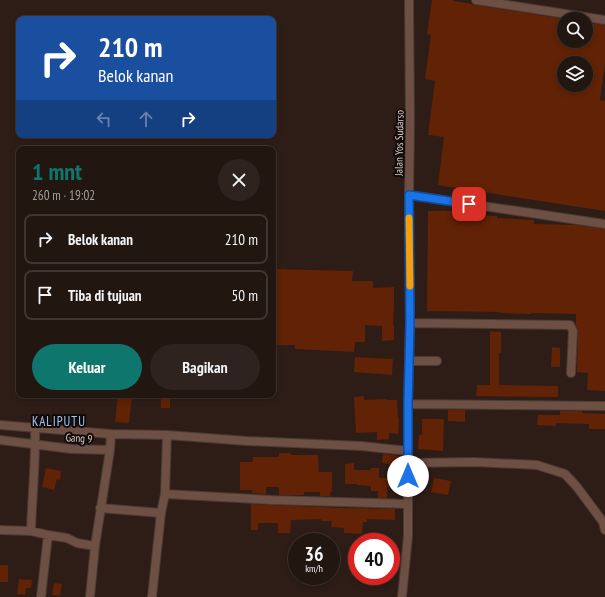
<!DOCTYPE html>
<html lang="id">
<head>
<meta charset="utf-8">
<style>
  body { margin:0; font-family:"PT Sans Narrow",sans-serif; background:#2e231f; color:#f1f3f6; height:100vh; display:flex; flex-direction:column; font-size:15px; white-space:nowrap }
  * { box-sizing:border-box; margin:0 }
  p { font-size:13px; color:#a29f9f }
  .icon { flex:none; width:22px; height:22px; fill:none; stroke:currentColor; stroke-width:2; stroke-linecap:round; stroke-linejoin:round }
  .map { position:relative; flex:1; overflow:hidden }
  .drawer { position:absolute; left:16px; top:146px; width:260px; height:252px; display:flex; flex-direction:column; background:#221611; border-radius:8px; box-shadow:0 2px 6px #0003,0 0 0 1px #3f3531 }
  .drawer>* { flex:none }
  .banner { position:absolute; left:16px; top:16px; width:260px; height:122px; border-radius:8px; box-shadow:0 2px 6px #0003,0 0 0 1px #3f3531; background:#1a4fa0; color:#fff; overflow:hidden }
  .fabs { position:absolute; left:557px; top:12px; display:grid; gap:8px }
  .fabs a { display:grid; place-items:center; width:36px; height:36px; border-radius:50%; background:#221611; box-shadow:0 2px 6px #0003,0 0 0 1px #3f3531; font-size:20px }
  .speed { position:absolute; left:288px; top:533px; display:flex; gap:8px; font-size:20px; font-weight:700; text-align:center }
  .speed>* { display:grid; place-content:center; width:52px; height:52px; border-radius:50%; background:#221611; box-shadow:0 2px 6px #0003,0 0 0 1px #3f3531; line-height:1 }
  .speed small { font-size:10px; font-weight:400 }
  .speed .limit { border:6px solid #d22; background:#fff; color:#111 }
  .pin { position:absolute; display:grid; place-items:center; width:34px; height:34px; color:#fff; margin:-17px; border-radius:8px; box-shadow:0 2px 6px #0006 }
  .me { position:absolute; width:44px; margin:-22px; rotate:0deg; stroke-linejoin:round; filter:drop-shadow(0 0 3px #0008) }
  .turn { display:flex; align-items:center; gap:14px; height:84px; padding:0 16px; font-size:18px }
  .turn .icon { width:52px; height:52px; stroke-width:2.5 }
  .turn b { display:block; font-size:28px; line-height:34px }
  .lanes { display:flex; align-items:center; height:38px; padding:0 16px; background:#0003; justify-content:center; gap:20px; direction:ltr }
  .lanes .off { opacity:.35 }
  .round { display:grid; place-items:center; flex:none; width:42px; height:42px; border-radius:21px; background:#2e231f }
  .headline { display:flex; align-items:center; justify-content:space-between; height:68px; padding:0 16px }
  h1 { font-size:24px; font-weight:600; line-height:30px; color:#0f766e }
  .primary-button { display:flex; gap:8px; margin-top:auto; padding:8px 16px }
  .primary-button a { flex:1; height:46px; border-radius:24px; background:#0f766e; color:#fff; font-size:16px; font-weight:600; line-height:46px; text-align:center }
  .primary-button a+a { background:#2e231f; color:#f1f3f6 }
  ul { padding:0; list-style:none }
  li { display:flex; align-items:center; gap:12px; height:50px; margin:0 8px 6px; padding:0 8px; border:2px solid #3f3531; border-radius:8px }
  li div { flex:1 }
  li b { display:block; font-size:15px }
  li em { font-style:normal }
  .map>svg:first-child { display:block }
  .building { fill:#612205; fill-rule:evenodd }
  .lines { fill:none; stroke-linecap:round; stroke-linejoin:round }
  .minor-casing { stroke:#4a3a34; stroke-width:10 }
  .minor { stroke:#6d4f44; stroke-width:8 }
  .route-casing { stroke:#114b97; stroke-width:10 }
  .route { stroke:#1a73e8; stroke-width:7 }
  .slow { stroke:#f59e0b; stroke-width:7 }
  .labels { text-anchor:middle; dominant-baseline:central; stroke-width:4; stroke-linejoin:round; paint-order:stroke }
  .street-label { font-size:11px; fill:#ded2ce; stroke:#110907 }
  .quarter-label { font-size:13px; letter-spacing:1px; fill:#9fc9f8; stroke:#110907 }
</style>
</head>
<body>
<div class="map">
<svg width="605" height="597" viewBox="0 0 605 597">
  <rect width="100%" height="100%" fill="#2e1d17"/>
  <path class="building" d="M 432,0 L 453,0 L 453,1 L 472,4 L 475,5 L 564,19 L 564,41 L 586,41 L 586,23 L 605,25 L 605,64 L 600,100 L 605,101 L 605,211 L 438,185 L 444,137 L 428,135 L 435,81 L 425,79 L 431,35 L 427,34 ZM 564,63 L 586,63 L 586,85 L 561,85 Z
    M 428,211 L 459,211 L 459,215 L 497,216 L 497,218 L 534,220 L 534,224 L 577,225 L 605,229 L 605,391 L 587,390 L 588,373 L 577,372 L 578,331 L 576,324 L 576,314 L 531,313 L 531,314 L 500,313 L 500,312 L 427,311 Z
    M 273,269 L 353,271 L 352,281 L 373,281 L 373,288 L 394,287 L 394,304 L 393,325 L 394,325 L 394,340 L 382,341 L 382,326 L 365,325 L 365,342 L 355,342 L 354,352 L 295,349 L 295,345 L 273,345 Z
    M 490,331 L 501,332 L 501,353 L 499,353 L 499,385 L 558,386 L 558,397 L 476,396 L 477,385 L 490,385 Z
    M 552,347 L 560,348 L 560,367 L 551,367 Z
    M 355,357 L 393,359 L 392,375 L 354,372 Z
    M 118,395 L 132,395 L 129,423 L 115,422 Z
    M 161,395 L 170,395 L 170,408 L 161,408 Z
    M 364,396 L 364,400 L 387,399 L 387,400 L 397,400 L 398,418 L 399,418 L 398,434 L 389,433 L 389,439 L 377,440 L 377,432 L 356,433 L 354,397 Z
    M 448,410 L 465,410 L 465,422 L 448,421 Z
    M 560,411 L 582,411 L 582,413 L 605,414 L 605,429 L 589,429 L 589,424 L 556,423 L 556,426 L 537,425 L 538,415 L 560,415 Z
    M 422,419 L 444,419 L 443,451 L 418,449 L 419,435 L 422,435 Z
    M 279,453 L 291,453 L 291,455 L 318,455 L 319,472 L 332,472 L 332,492 L 330,492 L 330,496 L 320,496 L 320,492 L 304,492 L 304,495 L 279,495 L 279,487 L 266,487 L 266,494 L 252,493 L 252,490 L 240,490 L 240,462 L 253,462 L 253,457 L 279,457 Z
    M 383,454 L 400,456 L 398,466 L 382,463 Z
    M 354,463 L 354,470 L 371,470 L 371,468 L 379,468 L 379,478 L 394,478 L 394,487 L 387,487 L 387,498 L 378,498 L 378,491 L 371,491 L 371,486 L 357,485 L 357,484 L 345,484 L 345,464 Z
    M 46,468 L 61,471 L 60,480 L 57,479 L 54,490 L 42,487 Z
    M 434,478 L 451,481 L 448,495 L 431,492 Z
    M 251,504 L 343,508 L 395,509 L 395,520 L 367,519 L 367,522 L 363,522 L 362,534 L 344,533 L 344,528 L 331,527 L 332,521 L 321,521 L 321,519 L 291,520 L 290,533 L 278,533 L 278,523 L 258,523 L 258,530 L 251,530 Z
    M 0,565 L 8,565 L 8,582 L 0,582 Z
    M 19,579 L 32,580 L 31,588 L 26,588 L 25,595 L 17,594 Z
    M 54,583 L 62,584 L 60,596 L 52,595 Z"/>
  <g class="lines">
    <g class="minor-casing">
      <path id="minor" d="M 476,0 L 605,20
        M 409,195 L 605,224
        M 410,323 L 570,325 L 573,331 L 571,373
        M 409,361 L 437,361
        M 408,404 L 605,406
        M 0,425 L 111,434 L 167,435 L 247,441 L 361,446 L 408,451
        M 0,440 L 72,449 L 110,450
        M 408,463 L 474,462 L 537,465 L 565,474 L 577,487 L 603,522 L 605,530
        M 165,494 L 272,500 L 408,504
        M 100,508 L 161,513
        M 0,530 L 31,531 L 48,535 L 67,538 L 77,543 L 95,546
        M 31,531 C 32,496 36,462 35,428
        M 41,597 L 48,535
        M 90,597 L 95,546 L 110,450 L 111,434
        M 152,597 L 161,513 L 165,494 L 167,435
        M 402,597 L 408,536 L 408,404 L 410,323 L 409,195 L 410,120 L 409,0"/>
    </g>
    <use href="#minor" class="minor"/>
  </g>
  <g class="lines">
    <g class="route-casing">
      <path id="route" d="M 408,476 L 408,404 L 410,323 L 409,195 L 469,204"/>
    </g>
    <use href="#route" class="route"/>
    <path class="slow" d="M 409,218 L 410,286"/>
  </g>
  <g class="labels">
    <g class="street-label">
      <text transform="translate(399 143) rotate(-89)">Jalan Yos Sudarso</text>
      <text transform="translate(79 438) rotate(3)">Gang 9</text>
    </g>
    <g class="quarter-label">
      <text x="59" y="421">KALIPUTU</text>
    </g>
  </g>
</svg>
<div class="fabs">
<a><svg class="icon" aria-label="search" viewBox="0 0 24 24"><circle cx="10" cy="10" r="6"/><path d="M15 15l6 6"/></svg></a>
<a><svg class="icon" aria-label="layers" viewBox="0 0 24 24"><path d="M12 4l9 5-9 5-9-5zM3 14l9 5 9-5"/></svg></a>
</div>
<div class="speed"><div>36<small>km/h</small></div><div class="limit">40</div></div>
<div class="pin" style="left:469px;top:204px;background:#d93025"><svg class="icon" aria-label="arrive" viewBox="0 0 24 24"><path d="M6 21V4h12l-3 4 3 4H6"/></svg></div>
<svg class="me" style="left:408px;top:476px" viewBox="-20 -20 40 40"><circle r="19" fill="#fff"/><path d="M0-13L10 11 0 6-10 11z" fill="#1a73e8"/></svg>
<div class="banner">
<div class="turn"><svg class="icon" aria-label="right" viewBox="0 0 24 24"><path d="M7 20v-9h11M14 6l5 5-5 5"/></svg><div><b>210 m</b>Belok kanan</div></div>
<div class="lanes"><svg class="icon off" aria-label="left" viewBox="0 0 24 24"><path d="M17 20v-9H6M10 6l-5 5 5 5"/></svg><svg class="icon off" aria-label="ahead" viewBox="0 0 24 24"><path d="M12 20V5M6 11l6-6 6 6"/></svg><svg class="icon" aria-label="right" viewBox="0 0 24 24"><path d="M7 20v-9h11M14 6l5 5-5 5"/></svg></div>
</div>
<section class="drawer">
<div class="headline"><div><h1>1 mnt</h1><p>260 m · 19:02</p></div><a class="round"><svg class="icon" aria-label="close" viewBox="0 0 24 24"><path d="M6 6l12 12M18 6L6 18"/></svg></a></div>
<ul>
<li><svg class="icon" aria-label="right" viewBox="0 0 24 24"><path d="M7 20v-9h11M14 6l5 5-5 5"/></svg><div><b>Belok kanan</b></div><em>210 m</em></li>
<li><svg class="icon" aria-label="arrive" viewBox="0 0 24 24"><path d="M6 21V4h12l-3 4 3 4H6"/></svg><div><b>Tiba di tujuan</b></div><em>50 m</em></li>
</ul>
<div class="primary-button"><a>Keluar</a><a>Bagikan</a></div>
</section>
</div>
</body>
</html>
